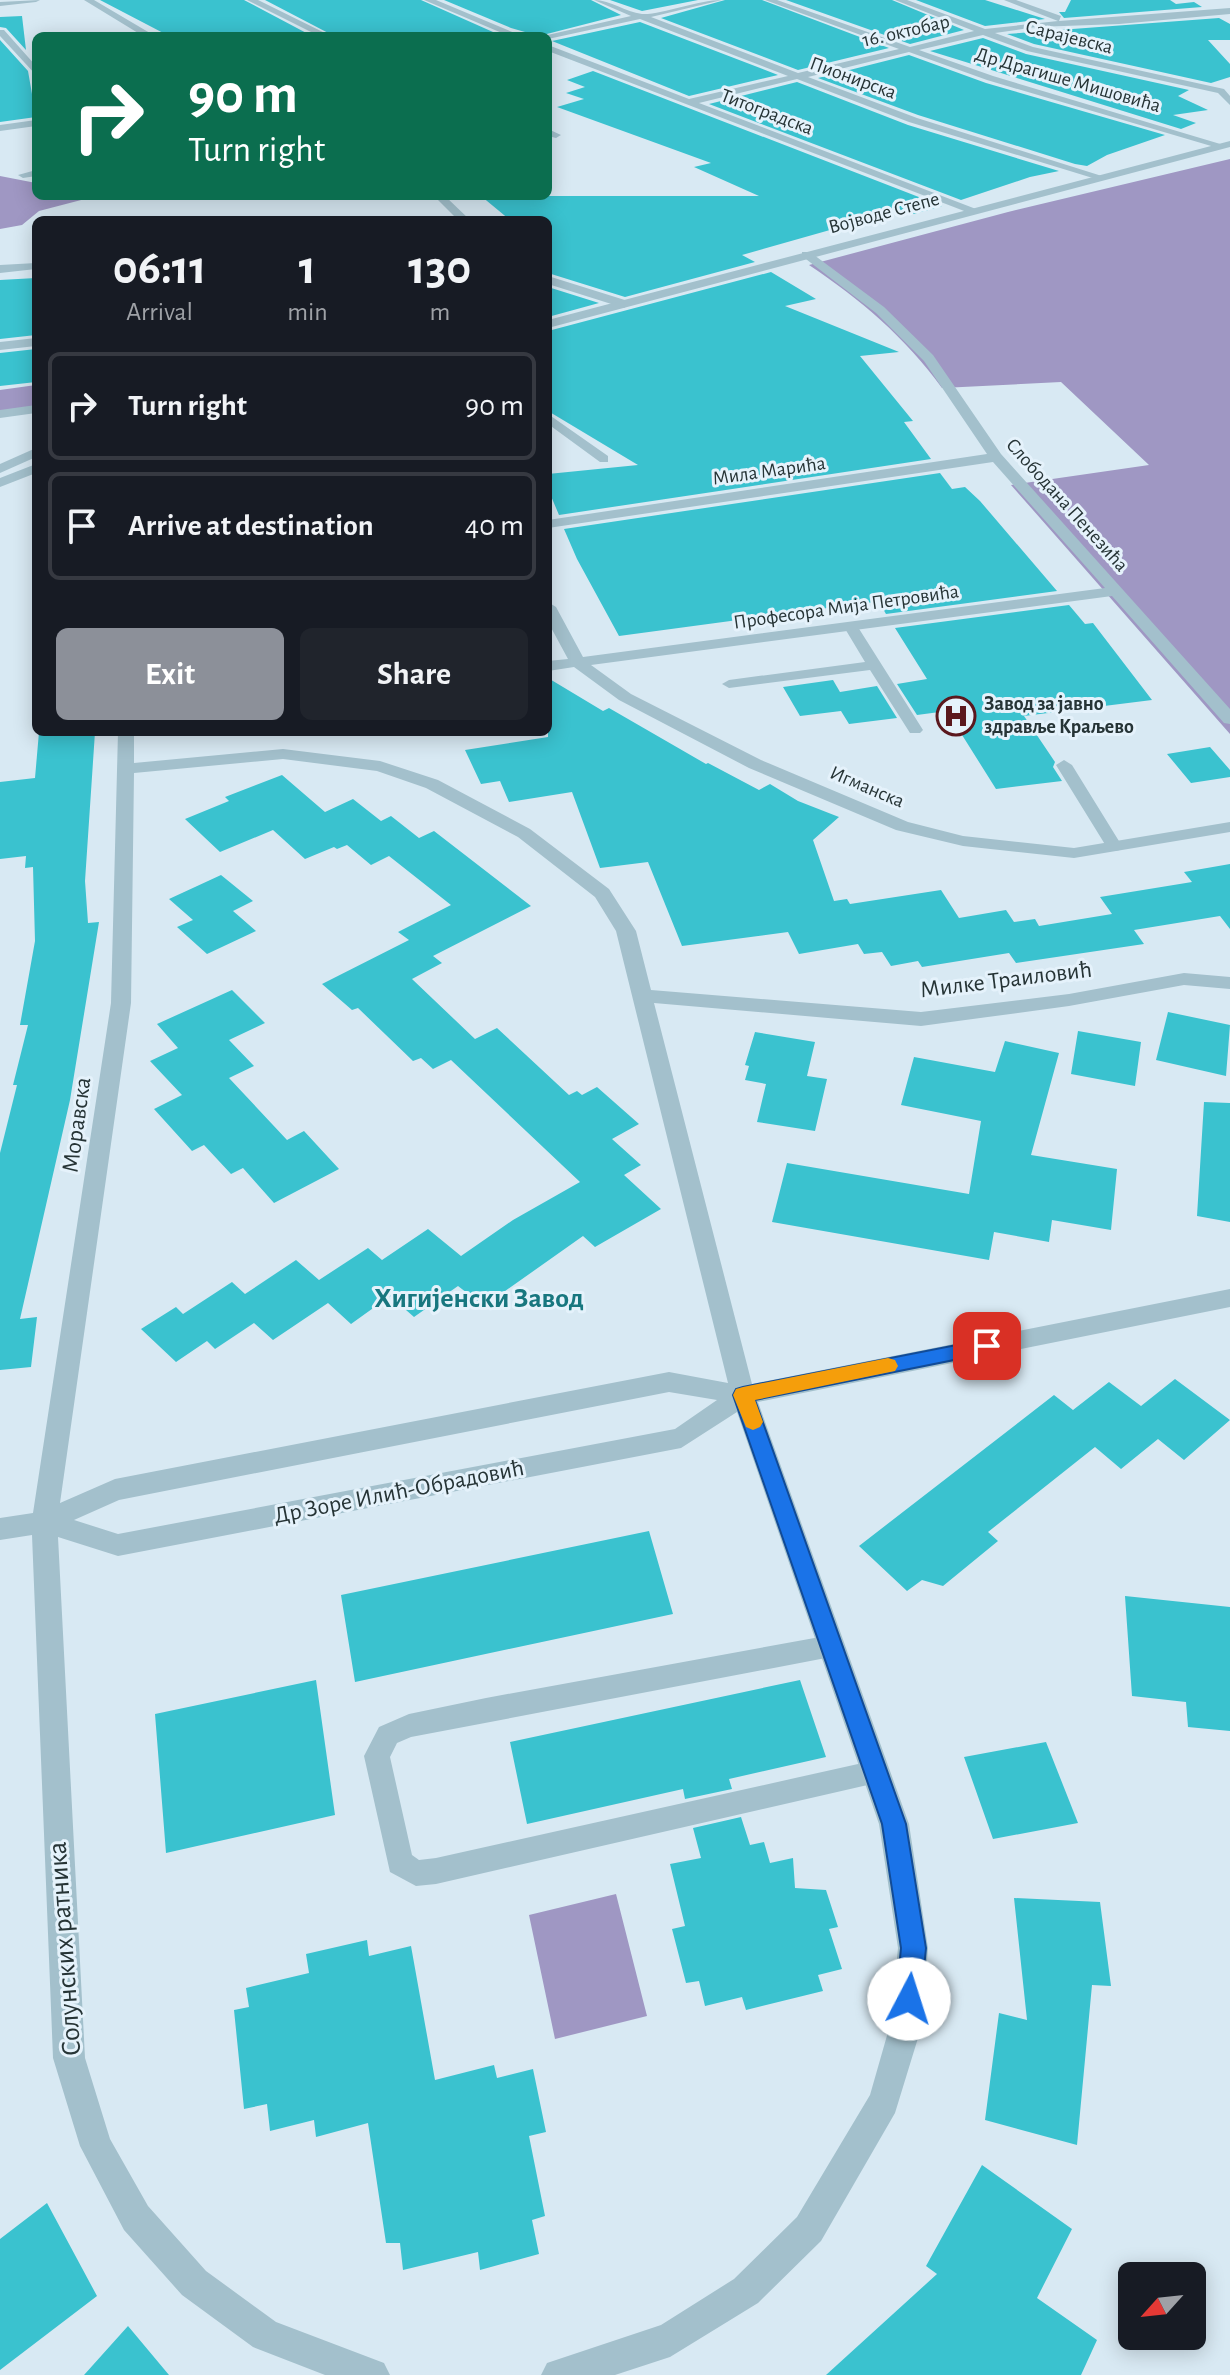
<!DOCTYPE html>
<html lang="en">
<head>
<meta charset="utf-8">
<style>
  body { margin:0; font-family:"Alegreya Sans",sans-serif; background:#20242c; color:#f1f3f6; height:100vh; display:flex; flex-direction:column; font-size:30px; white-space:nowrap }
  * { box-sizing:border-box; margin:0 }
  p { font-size:26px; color:#9ea1a6 }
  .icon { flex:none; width:44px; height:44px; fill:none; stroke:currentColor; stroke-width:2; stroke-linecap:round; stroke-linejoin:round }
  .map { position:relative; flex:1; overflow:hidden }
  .sheet { position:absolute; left:32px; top:216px; width:520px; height:520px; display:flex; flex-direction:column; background:#171b24; border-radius:12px; box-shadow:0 4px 20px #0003 }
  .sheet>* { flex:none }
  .hud { position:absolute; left:32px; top:32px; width:520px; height:168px; border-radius:12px; box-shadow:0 4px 20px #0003; background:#0b6e4f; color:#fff; overflow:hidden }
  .needle { width:52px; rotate:243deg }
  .fabs { position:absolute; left:1118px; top:2262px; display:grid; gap:16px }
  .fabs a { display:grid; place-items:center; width:88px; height:88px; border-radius:12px; background:#171b24; box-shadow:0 4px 20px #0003; font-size:40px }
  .pin { position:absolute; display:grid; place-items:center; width:68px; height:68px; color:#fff; margin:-34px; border-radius:16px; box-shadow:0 4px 12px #0006 }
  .me { position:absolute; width:88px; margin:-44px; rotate:5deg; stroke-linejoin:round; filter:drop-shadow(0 0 6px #0008) }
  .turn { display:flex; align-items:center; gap:28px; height:168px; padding:0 24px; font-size:36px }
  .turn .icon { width:104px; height:104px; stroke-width:2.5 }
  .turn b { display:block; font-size:56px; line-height:68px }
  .eta { display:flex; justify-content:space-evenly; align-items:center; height:136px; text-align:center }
  .eta b { font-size:48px; font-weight:700; line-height:56px }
  .action { display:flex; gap:16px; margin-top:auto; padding:16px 24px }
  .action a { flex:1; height:92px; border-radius:12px; background:#8c9099; color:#fff; font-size:32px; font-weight:700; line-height:92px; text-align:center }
  .action a+a { background:#20242c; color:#f1f3f6 }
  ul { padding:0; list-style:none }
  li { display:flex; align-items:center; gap:24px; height:108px; margin:0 16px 12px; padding:0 8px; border:4px solid #363941; border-radius:12px }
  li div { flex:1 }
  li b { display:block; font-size:30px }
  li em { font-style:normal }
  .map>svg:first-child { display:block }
  .green { fill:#9f97c3 }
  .building { fill:#3ac2cf }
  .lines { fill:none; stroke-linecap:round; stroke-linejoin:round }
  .service { fill:#a3c0cc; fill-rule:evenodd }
  .minor { fill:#a3c0cc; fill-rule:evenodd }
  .tertiary { fill:#a3c0cc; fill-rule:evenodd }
  .route { fill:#1a73e8; stroke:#114b97; stroke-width:2 }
  .slow { fill:#f59e0b }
  .labels { text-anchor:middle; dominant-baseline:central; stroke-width:6; stroke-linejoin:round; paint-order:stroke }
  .far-street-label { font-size:20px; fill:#263436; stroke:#e5f2fb }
  .far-poi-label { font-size:20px; font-weight:bold; fill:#263436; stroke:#e5f2fb; text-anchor:start }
  .street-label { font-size:24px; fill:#263436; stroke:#e5f2fb }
  .quarter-label { font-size:28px; font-weight:bold; fill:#18777f; stroke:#e5f2fb }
  .near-street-label { font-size:28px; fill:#263436; stroke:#e5f2fb }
</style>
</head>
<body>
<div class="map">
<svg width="1230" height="2375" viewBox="0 0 1230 2375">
  <rect width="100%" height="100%" fill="#d8e9f3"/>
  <path class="green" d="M 1230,159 L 1230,734 L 1011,485 L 1149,465 L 1061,382 L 942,388 C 905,337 861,300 809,265 L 1008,212 Z
    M 0,176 L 36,183 L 36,196 L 82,196 L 85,199 L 39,211 L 22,225 L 0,229 Z
    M 36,385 L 36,409 L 0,414 L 0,390 Z
    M 616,1894 L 647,2016 L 555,2039 L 529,1915 Z"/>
  <path class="building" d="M 100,0 L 244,0 L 312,36 L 169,36 Z
    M 265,0 L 421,0 L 493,32 L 475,36 L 334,36 Z
    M 444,0 L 591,0 L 621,15 L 539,36 L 511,28 Z
    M 610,0 L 698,0 L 642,11 Z
    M 725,0 L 762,0 L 889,48 L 798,70 L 661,18 Z
    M 786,0 L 892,0 L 964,30 L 910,44 Z
    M 916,0 L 985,0 L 1045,19 L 985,26 Z
    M 1071,0 L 1170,0 L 1176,4 L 1194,2 L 1202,7 L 1064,18 L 1059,12 L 1065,12 Z
    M 22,16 L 26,50 L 6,28 L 0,27 L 0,17 Z
    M 1219,18 L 1230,24 L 1230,40 L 1208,40 L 1230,64 L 1230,77 L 1211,83 L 1034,44 L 1007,34 Z
    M 640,22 L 778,75 L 689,96 L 552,41 Z
    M 983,38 L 1026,54 L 1189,90 L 1178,96 L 1208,110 L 1173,115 L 1196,123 L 1181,129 L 930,51 Z
    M 0,40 L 28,71 L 36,117 L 0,122 Z
    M 909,55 L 986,83 L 1165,135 L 1107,155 L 1087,166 L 1075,164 L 918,115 L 818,78 Z
    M 593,71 L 942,206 L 914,214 L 904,210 L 890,213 L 742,255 L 755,262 L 625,297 L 548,273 L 548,220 L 510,220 L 481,196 L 759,196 L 694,167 L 711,163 L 557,107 L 584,99 L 566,93 L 585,87 L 567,80 Z
    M 797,82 L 908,125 L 1059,171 L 1030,177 L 961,200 L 709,104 Z
    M 771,272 L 816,299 L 785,306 L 899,352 L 860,356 L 913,421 L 904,422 L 931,459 L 559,515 L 548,489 L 548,474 L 638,465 L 548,411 L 548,331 Z
    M 36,278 L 36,335 L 0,339 L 0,280 Z
    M 548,287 L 599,303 L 548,317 Z
    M 36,349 L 36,382 L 0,386 L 0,353 Z
    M 940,473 L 952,489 L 965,487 L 980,501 L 1057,591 L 886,614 L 879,602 L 865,603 L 619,636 L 577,559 L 564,529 Z
    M 1069,605 L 1085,624 L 1093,623 L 1152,700 L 1024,716 L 1055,762 L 1053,767 L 1062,781 L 996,789 L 947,711 L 917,715 L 897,684 L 927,679 L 895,628 Z
    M 548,678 L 603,711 L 609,708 L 706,764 L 708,763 L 759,790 L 770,784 L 798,801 L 839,817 L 813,840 L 834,901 L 847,899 L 850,904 L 941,890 L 959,918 L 1006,910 L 1014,922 L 1035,919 L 1039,926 L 1112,914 L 1100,897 L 1192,882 L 1184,872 L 1230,864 L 1230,929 L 1220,916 L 1134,930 L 1144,944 L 1016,963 L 1009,953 L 922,967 L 918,961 L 891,966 L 882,952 L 864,954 L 858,944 L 799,954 L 788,932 L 682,946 L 648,862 L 600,868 L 572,792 L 509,802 L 500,781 L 481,784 L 465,750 L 548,737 Z
    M 833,680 L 840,692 L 877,686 L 897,718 L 849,724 L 841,711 L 800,716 L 783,687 Z
    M 39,732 L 95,732 L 85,881 L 88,923 L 99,922 L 70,1100 L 20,1319 L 37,1317 L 31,1367 L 0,1370 L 0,1153 L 17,1085 L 13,1085 L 28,1025 L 20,1025 L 35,941 L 33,867 L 25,868 L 26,856 L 0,859 L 0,782 L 35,778 Z
    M 1210,747 L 1230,770 L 1230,777 L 1191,783 L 1167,754 Z
    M 282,775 L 325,812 L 353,799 L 381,821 L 391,816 L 419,838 L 434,831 L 531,906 L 433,956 L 442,963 L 412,979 L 475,1039 L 497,1028 L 569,1095 L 577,1091 L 582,1095 L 597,1087 L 639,1124 L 612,1139 L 641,1165 L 624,1175 L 661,1209 L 595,1247 L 583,1236 L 484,1306 L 458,1286 L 414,1317 L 390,1296 L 351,1324 L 328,1303 L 273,1340 L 254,1323 L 215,1349 L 207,1341 L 176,1362 L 141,1329 L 176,1307 L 183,1314 L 232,1282 L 245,1294 L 296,1260 L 319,1280 L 368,1248 L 382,1260 L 428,1229 L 461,1256 L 513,1220 L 580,1182 L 451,1060 L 433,1069 L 421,1058 L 413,1061 L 358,1008 L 352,1010 L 322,984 L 409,940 L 398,932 L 451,905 L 389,856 L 371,865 L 347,845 L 337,849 L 334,847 L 305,859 L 273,830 L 220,852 L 185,819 L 229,801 L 225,797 Z
    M 221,875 L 253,901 L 233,911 L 256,931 L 207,954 L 177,927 L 193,920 L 169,899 Z
    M 232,990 L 265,1023 L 229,1040 L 254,1066 L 229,1078 L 287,1140 L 304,1131 L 339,1169 L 274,1203 L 243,1168 L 231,1174 L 204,1145 L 192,1151 L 154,1109 L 182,1095 L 150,1061 L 178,1048 L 157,1024 Z
    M 1168,1012 L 1230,1025 L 1226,1076 L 1156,1060 Z
    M 1078,1031 L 1141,1042 L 1135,1086 L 1071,1074 Z
    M 755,1032 L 815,1042 L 807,1076 L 827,1079 L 815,1131 L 757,1122 L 766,1084 L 745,1080 L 749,1066 L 745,1065 Z
    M 1005,1041 L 1059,1053 L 1031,1155 L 1117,1169 L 1111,1230 L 1052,1220 L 1049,1242 L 994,1232 L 989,1260 L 772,1222 L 787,1163 L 969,1194 L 981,1121 L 901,1105 L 914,1057 L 995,1072 Z
    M 1204,1102 L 1230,1103 L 1230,1222 L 1197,1216 Z
    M 1175,1379 L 1230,1420 L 1184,1460 L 1158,1439 L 1121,1469 L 1095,1447 L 988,1532 L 998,1541 L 943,1586 L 922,1580 L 907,1591 L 859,1546 L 1054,1395 L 1073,1410 L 1109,1382 L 1141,1406 Z
    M 649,1531 L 673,1614 L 355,1682 L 341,1595 Z
    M 1125,1596 L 1230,1607 L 1230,1731 L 1188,1727 L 1186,1702 L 1132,1696 Z
    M 316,1680 L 335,1815 L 166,1853 L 155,1714 Z
    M 800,1680 L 826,1757 L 729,1779 L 732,1789 L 685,1799 L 683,1789 L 527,1824 L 510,1742 Z
    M 1046,1742 L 1078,1823 L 993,1839 L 964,1757 Z
    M 741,1817 L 750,1845 L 764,1842 L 770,1863 L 793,1858 L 795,1888 L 826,1890 L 838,1927 L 829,1929 L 842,1969 L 818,1975 L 823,1991 L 746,2010 L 742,1997 L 705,2006 L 699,1981 L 686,1983 L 672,1929 L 685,1926 L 670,1864 L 701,1858 L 693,1828 Z
    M 1014,1898 L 1100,1902 L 1111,1986 L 1092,1985 L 1077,2145 L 985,2120 L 999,2013 L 1027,2020 Z
    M 367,1940 L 369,1956 L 411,1946 L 435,2080 L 494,2065 L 497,2078 L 533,2069 L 546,2132 L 529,2136 L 545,2216 L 532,2220 L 539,2254 L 480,2270 L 478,2252 L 403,2270 L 400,2243 L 386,2243 L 368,2123 L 316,2137 L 314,2120 L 270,2131 L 267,2104 L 244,2109 L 234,2010 L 249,2007 L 246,1988 L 309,1973 L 306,1954 Z
    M 982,2165 L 1072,2229 L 1037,2298 L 1097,2340 L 1081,2375 L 826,2375 L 937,2274 L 926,2266 Z
    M 47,2203 L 97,2296 L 0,2370 L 0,2239 Z
    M 128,2326 L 169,2375 L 84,2375 Z"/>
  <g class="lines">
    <path class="service" d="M 40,0 L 36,2 L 0,6 L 0,2 Z
      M 548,414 L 608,456 L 608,462 L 600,462 L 548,424 Z
      M 851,623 L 856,624 L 923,730 L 920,733 L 910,733 L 870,670 L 729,688 L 722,684 L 729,680 L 865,662 L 844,627 Z
      M 1064,760 L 1072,765 L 1122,846 L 1120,850 L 1114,851 L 1106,846 L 1056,765 Z
      M 831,1635 L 840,1638 L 843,1646 L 840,1654 L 831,1657 L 411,1737 L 397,1743 L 390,1757 L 412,1855 L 419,1860 L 436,1858 L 876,1760 L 885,1763 L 889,1772 L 885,1781 L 436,1884 L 416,1886 L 390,1872 L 364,1756 L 379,1727 L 409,1714 L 486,1698 Z"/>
    <path class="minor" d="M 84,0 L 94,0 L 155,36 L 143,36 Z
      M 247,0 L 258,0 L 331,36 L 319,36 Z
      M 424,0 L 436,0 L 522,36 L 509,36 Z
      M 594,0 C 611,0 625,12 642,14 C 662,15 697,0 722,0 L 651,17 L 798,73 L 899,49 L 765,0 L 777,0 L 910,47 L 974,31 L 895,0 L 907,0 L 985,29 L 1058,21 L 1004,0 L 1016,0 L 1061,16 L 1059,21 L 1230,8 L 1230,14 L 1119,24 L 1036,27 L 995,33 L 1033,47 L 1224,89 L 1230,96 L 1230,105 L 1218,93 L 1027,51 L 983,35 L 919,50 L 993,76 L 1227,146 L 1218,148 L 987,80 L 909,52 L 808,77 L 917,118 L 1105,177 L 1096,179 L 909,122 L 797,79 L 699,103 L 976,209 L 978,211 L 972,214 L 548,51 L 548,45 L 689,99 L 788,76 L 640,19 L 548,39 L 543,36 L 631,16 Z
      M 0,30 L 4,30 L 36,66 L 36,75 L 0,36 Z
      M 36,120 L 36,126 L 0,131 L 0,125 Z
      M 548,129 L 561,135 L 556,138 L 548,136 Z
      M 36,170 L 36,176 L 23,178 L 18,175 Z
      M 434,196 L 445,196 L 470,220 L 458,220 Z
      M 802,252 L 810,252 L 884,307 L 933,355 L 1001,454 L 1230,709 L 1230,724 L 1224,723 L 1112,596 L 591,665 L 631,694 L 761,760 L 908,822 L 963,836 L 1074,848 L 1230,822 L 1230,832 L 1074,858 L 963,846 L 896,830 L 749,768 L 619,700 L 574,667 L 548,671 L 548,661 L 568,659 L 548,622 L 548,602 L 556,607 L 583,657 L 1105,588 L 993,462 L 548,528 L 548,520 L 987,454 L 924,361 L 876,313 L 802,256 Z
      M 36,263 L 36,269 L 0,273 L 0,265 Z
      M 548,276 L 628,301 L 630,304 L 624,308 L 548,284 Z
      M 36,338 L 36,346 L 0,350 L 0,342 Z
      M 36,405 L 36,413 L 0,418 L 0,410 Z
      M 36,448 L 36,457 L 0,473 L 0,464 Z
      M 118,732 L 134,732 L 134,763 L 283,749 L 380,761 L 438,780 L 530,829 L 609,889 L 636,931 L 651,990 L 921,1012 L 1069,994 L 1184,973 L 1230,977 L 1230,989 L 1184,985 L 1069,1006 L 921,1026 L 654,1003 L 752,1384 L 1230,1289 L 1230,1307 L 758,1402 L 909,1824 L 928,1948 L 922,2025 L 895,2113 L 821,2241 L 758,2303 L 670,2357 L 615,2375 L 541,2375 L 547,2363 L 661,2325 L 734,2279 L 797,2217 L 870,2095 L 890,2025 L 898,1948 L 879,1824 L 737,1412 L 681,1448 L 118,1556 L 58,1537 L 85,2058 L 110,2139 L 148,2206 L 206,2271 L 276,2322 L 384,2363 L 390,2375 L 325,2375 L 253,2347 L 182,2295 L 124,2230 L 80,2146 L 53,2058 L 32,1535 L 0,1540 L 0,1518 L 33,1513 L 111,1003 ZM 283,759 L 377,771 L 426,788 L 518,837 L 595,897 L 616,931 L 728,1383 L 669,1372 L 115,1479 L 60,1503 L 131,1003 L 134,773 ZM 669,1392 L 717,1400 L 675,1429 L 118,1534 L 74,1520 L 119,1500 Z"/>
    <path class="tertiary" d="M 1230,141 L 1230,147 L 548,328 L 548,320 Z
      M 36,464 L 36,473 L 0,487 L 0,478 Z"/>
  </g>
  <path class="route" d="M 987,1339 L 994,1341 L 997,1346 L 994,1352 L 755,1400 L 906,1824 L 926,1948 L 921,1999 L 918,2008 L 909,2012 L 900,2008 L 896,1999 L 901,1948 L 882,1824 L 733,1395 L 736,1389 L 743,1387 Z"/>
  <path class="slow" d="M 888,1358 L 895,1360 L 898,1366 L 895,1371 L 755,1400 L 763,1422 L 760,1427 L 753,1430 L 746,1427 L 733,1395 L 736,1389 L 743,1387 Z"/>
  <defs>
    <g id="hospital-ring" transform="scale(2)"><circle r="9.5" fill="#e5f2fb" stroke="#5b181e" stroke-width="1.5"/><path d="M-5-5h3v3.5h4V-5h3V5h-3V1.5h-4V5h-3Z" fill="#5b181e"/></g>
  </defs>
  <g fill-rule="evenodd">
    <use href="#hospital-ring" x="956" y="716"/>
  </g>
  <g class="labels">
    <g class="far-street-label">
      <text transform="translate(906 31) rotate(-13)">16. октобар</text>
      <text transform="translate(1069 37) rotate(14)">Сарајевска</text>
      <text transform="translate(853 78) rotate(20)">Пионирска</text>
      <text transform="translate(1068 80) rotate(16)">Др Драгише Мишовића</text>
      <text transform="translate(767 112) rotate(21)">Титоградска</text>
      <text transform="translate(884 213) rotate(-15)">Војводе Степе</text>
      <text transform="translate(769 471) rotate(-8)">Мила Марића</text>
      <text transform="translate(1067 505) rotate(48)">Слободана Пенезића</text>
      <text transform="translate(846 607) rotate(-8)">Професора Мија Петровића</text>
      <text transform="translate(867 787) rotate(23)">Игманска</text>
    </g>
    <g class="far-poi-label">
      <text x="984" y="704">Завод за јавно<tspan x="984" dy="23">здравље Краљево</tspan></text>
    </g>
    <g class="street-label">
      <text transform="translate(1006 980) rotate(-7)">Милке Траиловић</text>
      <text transform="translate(77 1125) rotate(-82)">Моравска</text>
      <text transform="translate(399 1492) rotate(-11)">Др Зоре Илић-Обрадовић</text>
    </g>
    <g class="quarter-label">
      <text x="479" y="1299">Хигијенски Завод</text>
    </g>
    <g class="near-street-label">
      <text transform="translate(65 1949) rotate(-94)">Солунских ратника</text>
    </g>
  </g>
</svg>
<div class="fabs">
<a><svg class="needle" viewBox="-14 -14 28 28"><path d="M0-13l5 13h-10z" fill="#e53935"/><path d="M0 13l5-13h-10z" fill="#9ea1a6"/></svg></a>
</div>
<div class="pin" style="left:987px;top:1346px;background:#d93025"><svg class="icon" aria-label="arrive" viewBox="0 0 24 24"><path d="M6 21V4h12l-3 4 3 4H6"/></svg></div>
<svg class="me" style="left:909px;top:1999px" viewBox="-20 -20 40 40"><circle r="19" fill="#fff"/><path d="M0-13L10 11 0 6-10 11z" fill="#1a73e8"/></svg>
<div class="hud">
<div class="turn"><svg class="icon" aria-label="right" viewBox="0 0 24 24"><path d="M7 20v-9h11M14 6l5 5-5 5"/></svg><div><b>90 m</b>Turn right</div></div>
</div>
<section class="sheet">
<div class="eta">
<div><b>06:11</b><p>Arrival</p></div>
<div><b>1</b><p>min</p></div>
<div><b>130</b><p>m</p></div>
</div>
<ul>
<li><svg class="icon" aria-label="right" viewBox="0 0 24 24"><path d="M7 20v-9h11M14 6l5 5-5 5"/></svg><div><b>Turn right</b></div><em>90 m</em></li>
<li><svg class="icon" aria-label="arrive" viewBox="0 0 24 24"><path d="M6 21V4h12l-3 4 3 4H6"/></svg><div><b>Arrive at destination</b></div><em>40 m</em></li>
</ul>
<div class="action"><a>Exit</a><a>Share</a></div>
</section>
</div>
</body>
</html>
